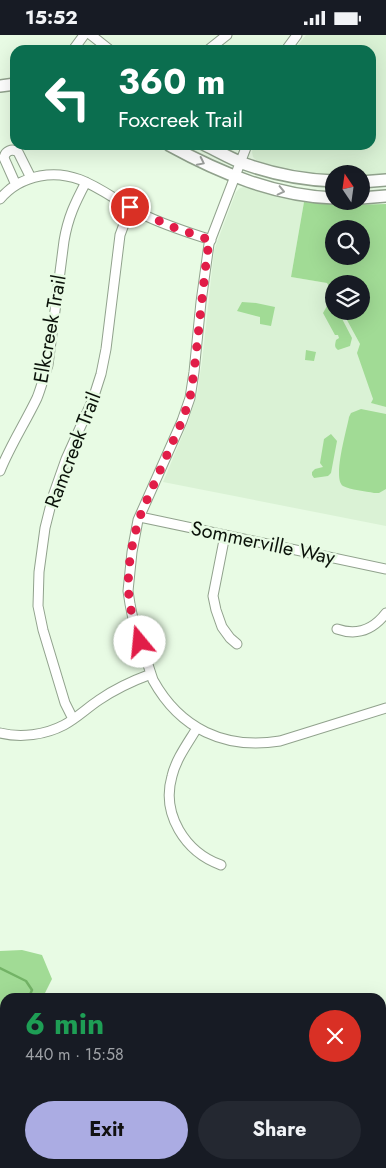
<!DOCTYPE html>
<html lang="en">
<head>
<meta charset="utf-8">
<style>
  body { margin:0; font-family:Jost,sans-serif; background:#242831; color:#f1f3f6; height:100vh; display:flex; flex-direction:column; font-size:19px; white-space:nowrap }
  * { box-sizing:border-box; margin:0 }
  p { font-size:16px; color:#9ea1a6 }
  .icon { flex:none; width:28px; height:28px; fill:none; stroke:currentColor; stroke-width:2; stroke-linecap:round; stroke-linejoin:round }
  .map { position:relative; flex:1; overflow:hidden }
  .details { position:absolute; left:0px; top:958px; width:386px; height:176px; display:flex; flex-direction:column; background:#171b24; border-radius:15px 15px 0 0; box-shadow:0 5px 20px #0002 }
  .details>* { flex:none }
  .guide { position:absolute; left:10px; top:10px; width:366px; height:105px; border-radius:15px; box-shadow:0 5px 20px #0002; background:#0b6e4f; color:#fff; overflow:hidden }
  .needle { width:32px; rotate:347deg }
  .controls { position:absolute; left:325px; top:130px; display:grid; gap:10px }
  .controls a { display:grid; place-items:center; width:45px; height:45px; border-radius:50%; background:#171b24; box-shadow:0 5px 20px #0002; font-size:25px }
  .pin { position:absolute; display:grid; place-items:center; width:42px; height:42px; color:#fff; margin:-21px; border:2px solid #fff; border-radius:50%; box-shadow:0 1px 5px #0007 }
  .me { position:absolute; width:55px; margin:-28px; rotate:343deg; stroke-linejoin:round; filter:drop-shadow(0 0 4px #0008) }
  .turn { display:flex; align-items:center; gap:18px; height:105px; padding:0 25px; font-size:22px }
  .turn .icon { width:65px; height:65px; stroke-width:2.5 }
  .turn b { display:block; font-size:35px; line-height:42px }
  .round { display:grid; place-items:center; flex:none; width:52px; height:52px; border-radius:26px; background:#242831 }
  .headline { display:flex; align-items:center; justify-content:space-between; height:85px; padding:0 25px }
  h1 { font-size:30px; font-weight:700; line-height:38px; color:#1e9e55 }
  .cta { display:flex; gap:10px; margin-top:auto; padding:10px 25px }
  .cta a { flex:1; height:58px; border-radius:30px; background:#abace3; color:#111; font-size:20px; font-weight:700; line-height:58px; text-align:center }
  .cta a+a { background:#242831; color:#f1f3f6 }
  .status { display:flex; justify-content:space-between; align-items:center; height:35px; padding:0 25px; background:#171b24; direction:ltr }
  .status svg { height:14px; fill:currentColor }
  .map>svg:first-child { display:block }
  .built { fill:#daf2d5 }
  .green { fill:#a1db95; fill-rule:evenodd }
  .lines { fill:none; stroke-linecap:round; stroke-linejoin:round }
  .stream { stroke:#73b366; stroke-width:2.5 }
  .street-casing { stroke:#91a28d; stroke-width:11 }
  .secondary-casing { stroke:#91a28d; stroke-width:14 }
  .street { stroke:#fff; stroke-width:9 }
  .secondary { stroke:#fff; stroke-width:11 }
  .oneway { stroke:#9da09d }
  .route { stroke:#e11d48; stroke-width:9; stroke-dasharray:0 16.2 }
  .labels { text-anchor:middle; dominant-baseline:central; stroke-width:5; stroke-linejoin:round; paint-order:stroke }
  .street-label { font-size:20px; fill:#0b120a; stroke:#e8fbe4 }
</style>
</head>
<body>
<div class="status"><b>15:52</b><svg viewBox="0 0 49 12"><path d="M0 12V9h3v3zM5 12V6h3v6zM10 12V3h3v9zM15 12V0h3v12zM26 1h20v11H26zM47 4h2v5h-2z"/></svg></div>
<div class="map">
<svg width="386" height="1133" viewBox="0 0 386 1133">
  <rect width="100%" height="100%" fill="#e8fbe4"/>
  <path class="built" d="M 306,0 L 386,0 L 386,139 L 361,141 L 361,139 L 334,139 L 334,140 L 311,138 L 267,129 L 256,125 L 253,122 L 252,117 L 254,110 L 371,110 L 371,15 L 294,15 Z
    M 244,152 L 270,160 L 304,167 L 291,242 L 328,248 L 334,260 L 334,276 L 342,276 L 360,309 L 373,364 L 372,368 L 386,372 L 386,491 L 163,447 L 188,387 L 197,359 L 202,326 L 214,216 L 217,207 L 236,157 L 240,153 Z"/>
  <path class="green" d="M 304,167 L 348,170 L 386,169 L 386,372 L 371,368 L 373,364 L 357,318 L 360,309 L 342,276 L 361,276 L 361,249 L 334,249 L 334,260 L 327,248 L 291,242 ZM 334,194 L 361,194 L 361,221 L 334,221 Z
    M 242,267 L 256,268 L 275,272 L 271,291 L 260,289 L 260,282 L 237,276 Z
    M 327,271 L 334,272 L 334,276 L 338,276 L 352,303 L 350,311 L 338,315 C 334,312 335,310 336,305 L 339,303 L 338,300 L 335,300 L 323,278 Z
    M 306,315 L 316,317 L 314,326 L 305,325 Z
    M 361,374 L 386,379 L 386,454 L 379,458 L 374,458 C 366,456 350,455 343,451 C 332,444 347,394 349,382 L 351,378 Z
    M 331,399 L 337,406 L 331,438 L 328,441 L 314,443 L 312,440 L 312,437 L 315,434 L 323,432 L 320,428 L 324,404 Z
    M 22,915 L 42,920 L 52,944 L 43,962 L 5,962 L 5,1129 L 174,1129 L 171,1133 L 0,1133 L 0,916 Z"/>
  <g class="lines">
    <path class="stream" d="M 0,933 L 26,946 L 32,955 L 29,962
      M 59,1133 L 61,1129"/>
    <g class="street-casing">
      <path id="street" d="M 91,0 L 110,15
        M 73,15 L 84,0
        M 208,15 L 227,0
        M 286,15 L 297,0
        M 247,110 L 209,209 L 201,267 L 194,337 L 190,363 L 182,386 L 138,485 L 132,517 L 128,556 L 130,569 L 133,584 L 153,645 C 180,694 225,715 280,706 L 386,673
        M 16,150 L 4,123 C 5,116 12,113 18,117 L 31,143
        M 0,164 C 10,152 24,144 40,141 C 81,133 107,162 142,179 C 164,190 187,197 211,205
        M 0,436 C 10,411 25,388 37,363 C 41,353 44,341 48,330 L 64,206 C 68,182 75,168 86,147
        M 140,482 L 386,534
        M 225,500 L 213,561 L 216,575 L 222,592 L 230,603 L 237,609
        M 337,594 C 357,601 373,595 386,578
        M 73,684 L 65,668 L 43,595 L 38,571 L 39,537 L 45,493 L 53,461 L 66,424 L 93,364 L 101,339 L 106,314 L 120,200 L 130,173
        M 197,693 C 188,708 176,724 172,741 C 161,779 185,817 221,830
        M 0,698 C 21,703 45,700 64,690 C 77,683 87,673 99,665 C 115,654 132,646 151,639"/>
    </g>
    <g class="secondary-casing">
      <path id="secondary" d="M 0,51 L 15,49
        M 169,110 C 220,138 275,161 334,163
        M 205,110 C 218,116 231,124 245,129 C 273,139 304,145 334,146
        M 361,147 L 386,145
        M 361,163 L 386,161"/>
    </g>
    <use href="#street" class="street"/>
    <use href="#secondary" class="secondary"/>
  </g>
  <defs><path id="oneway-chevron" d="M-2-3.5L2.5 0L-2 3.5" fill="none" stroke-width="1.6" stroke-linecap="round" stroke-linejoin="round" transform="scale(1.25)"/></defs>
  <g class="oneway">
    <use href="#oneway-chevron" transform="translate(201 127) rotate(26)"/>
    <use href="#oneway-chevron" transform="translate(281 156) rotate(13)"/>
  </g>
  <g class="lines">
    <path class="route" d="M 130,172 L 170,191 L 210,205 L 207,219 L 194,337 L 190,363 L 182,386 L 142,476 C 132,503 125,540 130,569 C 132,582 136,595 140,607"/>
  </g>
  <g class="labels">
    <g class="street-label">
      <text transform="translate(50 294) rotate(-80)">Elkcreek Trail</text>
      <text transform="translate(73 415) rotate(-69)">Ramcreek Trail</text>
      <text transform="translate(263 508) rotate(12)">Sommerville Way</text>
    </g>
  </g>
</svg>
<div class="controls">
<a><svg class="needle" viewBox="-14 -14 28 28"><path d="M0-13l5 13h-10z" fill="#e53935"/><path d="M0 13l5-13h-10z" fill="#9ea1a6"/></svg></a>
<a><svg class="icon" aria-label="search" viewBox="0 0 24 24"><circle cx="10" cy="10" r="6"/><path d="M15 15l6 6"/></svg></a>
<a><svg class="icon" aria-label="layers" viewBox="0 0 24 24"><path d="M12 4l9 5-9 5-9-5zM3 14l9 5 9-5"/></svg></a>
</div>
<div class="pin" style="left:130px;top:172px;background:#d93025"><svg class="icon" aria-label="arrive" viewBox="0 0 24 24"><path d="M6 21V4h12l-3 4 3 4H6"/></svg></div>
<svg class="me" style="left:140px;top:607px" viewBox="-20 -20 40 40"><circle r="19" fill="#fff"/><path d="M0-13L10 11 0 6-10 11z" fill="#e11d48"/></svg>
<div class="guide">
<div class="turn"><svg class="icon" aria-label="left" viewBox="0 0 24 24"><path d="M17 20v-9H6M10 6l-5 5 5 5"/></svg><div><b>360 m</b>Foxcreek Trail</div></div>
</div>
<section class="details">
<div class="headline"><div><h1>6 min</h1><p>440 m · 15:58</p></div><a class="round" style="background:#d93025;color:#fff"><svg class="icon" aria-label="close" viewBox="0 0 24 24"><path d="M6 6l12 12M18 6L6 18"/></svg></a></div>
<div class="cta"><a>Exit</a><a>Share</a></div>
</section>
</div>
</body>
</html>
